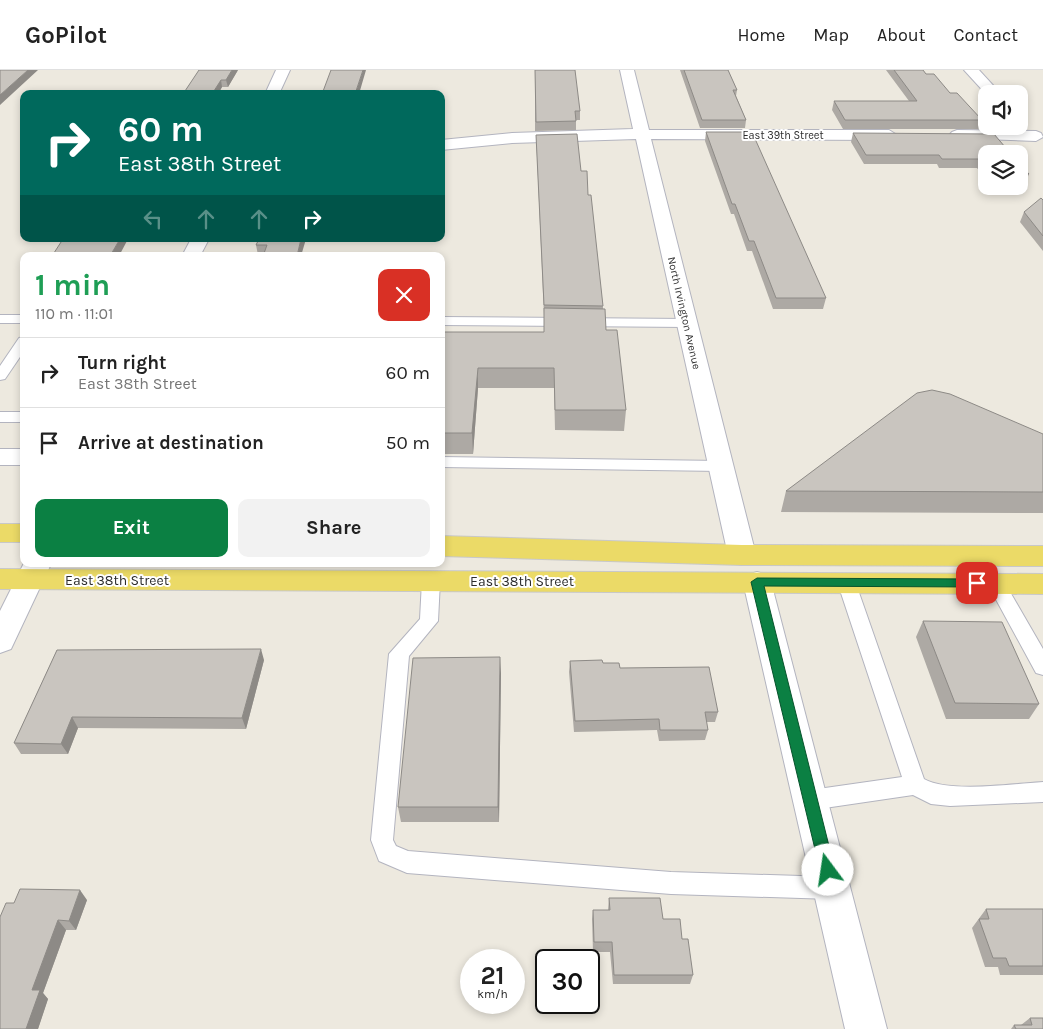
<!DOCTYPE html>
<html lang="en">
<head>
<meta charset="utf-8">
<style>
  body { margin:0; font-family:Karla,sans-serif; background:#f2f2f2; color:#222; height:100vh; display:flex; flex-direction:column; font-size:19px; white-space:nowrap }
  * { box-sizing:border-box; margin:0 }
  p { font-size:16px; color:#767676 }
  .icon { flex:none; width:28px; height:28px; fill:none; stroke:currentColor; stroke-width:2; stroke-linecap:round; stroke-linejoin:round }
  .map { position:relative; flex:1; overflow:hidden }
  .drawer { position:absolute; left:20px; top:182px; width:425px; height:315px; display:flex; flex-direction:column; background:#fff; border-radius:10px; box-shadow:0 2px 8px #0003 }
  .drawer>* { flex:none }
  .guide { position:absolute; left:20px; top:20px; width:425px; height:152px; border-radius:10px; box-shadow:0 2px 8px #0003; background:#00695c; color:#fff; overflow:hidden }
  .controls { position:absolute; left:978px; top:15px; display:grid; gap:10px }
  .controls a { display:grid; place-items:center; width:50px; height:50px; border-radius:10px; background:#fff; box-shadow:0 2px 8px #0003; font-size:25px }
  .speed { position:absolute; left:460px; top:879px; display:flex; gap:10px; font-size:25px; font-weight:700; text-align:center }
  .speed>* { display:grid; place-content:center; width:65px; height:65px; border-radius:50%; background:#fff; box-shadow:0 2px 8px #0003; line-height:1 }
  .speed small { font-size:12px; font-weight:400 }
  .speed .limit { border:2px solid #111; border-radius:8px; background:#fff; color:#111 }
  .pin { position:absolute; display:grid; place-items:center; width:42px; height:42px; color:#fff; margin:-21px; border-radius:10px; box-shadow:0 2px 8px #0006 }
  .me { position:absolute; width:55px; margin:-28px; rotate:346deg; stroke-linejoin:round; filter:drop-shadow(0 0 4px #0008) }
  .turn { display:flex; align-items:center; gap:18px; height:105px; padding:0 15px; font-size:22px }
  .turn .icon { width:65px; height:65px; stroke-width:2.5 }
  .turn b { display:block; font-size:35px; line-height:42px }
  .lanes { display:flex; align-items:center; height:48px; padding:0 15px; background:#0003; justify-content:center; gap:25px; direction:ltr }
  .lanes .off { opacity:.35 }
  .round { display:grid; place-items:center; flex:none; width:52px; height:52px; border-radius:10px; background:#f2f2f2 }
  .headline { display:flex; align-items:center; justify-content:space-between; height:85px; padding:0 15px }
  h1 { font-size:30px; font-weight:700; line-height:38px; color:#1e9e55 }
  .cta { display:flex; gap:10px; margin-top:auto; padding:10px 15px }
  .cta a { flex:1; height:58px; border-radius:10px; background:#0b8043; color:#fff; font-size:20px; font-weight:700; line-height:58px; text-align:center }
  .cta a+a { background:#f2f2f2; color:#222 }
  ul { padding:0; list-style:none }
  li { display:flex; align-items:center; gap:15px; height:70px; padding:0 15px; border-top:1px solid #e0e0e0 }
  li div { flex:1 }
  li b { display:block; font-size:19px }
  li em { font-style:normal }
  header { display:flex; align-items:center; gap:30px; box-sizing:border-box; height:70px; padding:0 25px; background:#fff; border-bottom:1px solid #e0e0e0 }
  header strong { font-size:24px }
  nav { display:flex; gap:28px; margin-inline-start:auto; font-size:18px }
  .map>svg:first-child { display:block }
  .lines { fill:none; stroke-linecap:round; stroke-linejoin:round }
  .service-casing { stroke:#b3b4bf; stroke-width:2 }
  .minor-casing { stroke:#b3b4bf; stroke-width:2 }
  .primary-casing { stroke:#c8c8c8; stroke-width:2 }
  .service { fill:#fff; fill-rule:evenodd }
  .minor { fill:#fff; fill-rule:evenodd }
  .primary { fill:#ebda67; fill-rule:evenodd }
  .wall { fill:#ada9a4 }
  .shaded-wall { fill:#8d8a86 }
  .building { fill:#c9c5bf; stroke:#8d8a86 }
  .route { fill:#0b8043; stroke:#07532c }
  .labels { text-anchor:middle; dominant-baseline:central; stroke-width:4; stroke-linejoin:round; paint-order:stroke }
  .far-street-label { font-size:11px; fill:#2c2c2c; stroke:#fff }
  .street-label { font-size:14px; fill:#2c2c2c; stroke:#fff }
</style>
</head>
<body>
<header>
<strong>GoPilot</strong>
<nav><a>Home</a><a>Map</a><a>About</a><a>Contact</a></nav>
</header>
<div class="map">
<svg width="1043" height="959" viewBox="0 0 1043 959">
  <rect width="100%" height="100%" fill="#ede9df"/>
  <g class="lines">
    <g class="service-casing">
      <path id="service" d="M 0,245 L 24,245 L 24,253 L 0,253 Z
        M 441,247 L 687,249 L 694,253 L 687,257 L 441,255 Z
        M 24,267 L 24,281 L 5,309 L 0,310 L 0,296 L 19,268 Z
        M 0,342 L 24,342 L 24,352 L 0,352 Z
        M 441,387 L 721,391 L 727,392 L 729,396 L 727,400 L 721,401 L 441,397 Z
        M 431,504 L 437,506 L 440,511 L 438,551 L 409,586 L 393,770 L 396,776 L 408,781 L 671,802 L 832,807 L 840,810 L 844,818 L 840,826 L 832,829 L 671,824 L 407,803 L 379,791 L 371,770 L 389,584 L 420,549 L 422,511 L 425,506 Z
        M 996,506 L 1002,508 L 1043,579 L 1043,605 L 1036,603 L 987,513 L 990,508 Z
        M 847,507 L 853,509 L 856,514 L 924,709 C 949,723 1012,714 1043,712 L 1043,732 L 950,736 L 931,734 L 913,725 L 811,740 L 803,737 L 800,730 L 803,723 L 811,720 L 902,707 L 838,514 L 841,509 Z"/>
    </g>
    <g class="minor-casing">
      <path id="minor" d="M 276,0 L 290,0 L 279,24 L 265,24 Z
        M 620,0 L 634,0 L 649,60 L 889,60 L 897,65 L 889,70 L 651,69 L 756,485 L 752,492 L 742,495 L 732,492 L 728,485 L 636,69 L 512,73 L 441,80 L 441,70 L 512,63 L 633,59 Z
        M 964,0 L 979,0 L 1001,24 L 986,24 Z
        M 957,60 L 1036,61 L 1041,63 L 1043,67 L 1036,71 L 952,68 L 949,65 L 952,62 Z
        M 191,169 L 209,169 L 200,186 L 182,186 Z
        M 0,379 L 24,379 L 24,395 L 0,395 Z
        M 24,493 L 51,494 L 11,579 L 0,583 L 0,541 Z
        M 757,502 L 767,505 L 771,512 L 887,959 L 845,959 L 743,512 L 747,505 Z"/>
    </g>
    <g class="primary-casing">
      <path id="primary" d="M 0,454 L 24,454 L 24,472 L 0,472 Z
        M 441,466 L 742,475 L 1043,476 L 1043,496 L 742,495 L 441,486 Z
        M 0,499 L 1043,504 L 1043,524 L 0,519 Z"/>
    </g>
    <use href="#service" class="service"/>
    <use href="#minor" class="minor"/>
    <use href="#primary" class="primary"/>
  </g>
  <path class="wall" d="M 238,0 L 228,17 L 222,17 L 218,24 L 183,24 Z
    M 535,0 L 580,41 L 580,50 L 576,50 L 576,60 L 535,61 Z
    M 680,0 L 728,0 L 737,20 L 736,26 L 746,50 L 745,58 L 700,58 Z
    M 886,0 L 923,0 L 926,4 L 950,23 L 982,50 L 979,59 L 843,59 L 832,40 L 834,31 L 909,31 Z
    M 706,62 L 826,228 L 823,239 L 773,239 L 752,181 L 747,181 L 734,144 L 731,144 L 705,71 Z
    M 853,63 L 986,84 L 986,109 L 977,98 L 939,98 L 937,94 L 864,94 L 851,72 Z
    M 536,65 L 581,101 L 588,125 L 606,260 L 626,340 L 624,361 L 555,360 L 554,318 L 478,318 L 473,384 L 441,384 L 441,262 L 544,262 L 544,246 Z
    M 1019,93 L 1029,104 L 1025,114 L 1019,114 Z
    M 1043,130 L 1043,181 L 1020,152 L 1024,142 Z
    M 306,169 L 263,185 L 258,185 L 256,175 Z
    M 1043,364 L 1043,443 L 781,442 L 786,421 Z
    M 923,551 L 1039,634 L 1029,649 L 946,649 L 916,567 Z
    M 57,580 L 264,590 L 246,659 L 78,658 L 68,684 L 21,684 L 14,673 Z
    M 570,591 L 603,593 L 620,598 L 718,642 L 715,652 L 706,652 L 708,660 L 705,670 L 659,671 L 657,660 L 574,662 L 569,602 Z
    M 501,603 L 499,752 L 401,752 L 398,737 Z
    M 609,828 L 663,849 L 682,869 L 693,905 L 690,914 L 613,914 L 610,882 L 593,882 L 592,849 L 593,840 L 608,840 Z
    M 87,830 L 76,860 L 66,860 L 43,923 L 48,929 L 38,959 L 14,833 Z
    M 986,839 L 1043,839 L 1043,905 L 1000,905 L 998,897 L 985,897 L 972,858 Z
    M 1030,948 L 1043,959 L 1011,959 L 1014,955 L 1021,955 Z"/>
  <path class="shaded-wall" d="M 28,0 L 38,0 L 0,35 L 0,25 Z
    M 232,0 L 238,0 L 228,17 L 226,10 Z
    M 363,0 L 366,0 L 359,24 L 355,24 Z
    M 221,10 L 222,17 L 218,24 L 212,24 Z
    M 120,169 L 128,169 L 119,186 L 110,186 Z
    M 301,169 L 306,169 L 301,186 L 297,186 Z
    M 478,298 L 478,318 L 473,384 L 472,363 Z
    M 261,579 L 264,590 L 246,659 L 242,648 Z
    M 500,587 L 501,603 L 499,752 L 498,737 Z
    M 72,647 L 78,658 L 68,684 L 61,674 Z
    M 80,820 L 87,830 L 76,860 L 69,851 Z
    M 58,850 L 66,860 L 43,923 L 48,929 L 38,959 L 26,959 L 32,920 Z"/>
  <path class="building" d="M 0,0 L 28,0 L 0,25 Z
    M 199,0 L 232,0 L 226,10 L 221,10 L 212,24 L 183,24 Z
    M 331,0 L 363,0 L 355,24 L 322,24 Z
    M 535,0 L 575,0 L 580,41 L 575,41 L 576,51 L 536,52 Z
    M 684,0 L 728,0 L 737,20 L 733,20 L 746,50 L 702,50 Z
    M 894,0 L 923,0 L 926,4 L 934,4 L 950,23 L 957,23 L 982,50 L 845,50 L 834,31 L 917,31 Z
    M 706,62 L 752,62 L 826,228 L 776,228 L 754,171 L 749,171 L 735,134 L 732,134 Z
    M 853,63 L 994,64 L 1011,84 L 986,84 L 986,95 L 981,89 L 942,89 L 939,85 L 866,85 Z
    M 577,64 L 581,101 L 587,101 L 588,125 L 591,125 L 603,236 L 544,235 L 536,65 Z
    M 1019,93 L 1029,104 L 1019,104 Z
    M 1041,128 L 1043,130 L 1043,166 L 1024,142 Z
    M 63,169 L 120,169 L 110,186 L 52,186 Z
    M 259,169 L 301,169 L 297,186 L 263,186 L 267,175 L 256,175 Z
    M 544,238 L 605,239 L 606,260 L 617,260 L 626,340 L 555,340 L 554,298 L 478,298 L 472,363 L 441,363 L 441,262 L 544,262 Z
    M 932,320 L 950,324 L 1043,364 L 1043,422 L 786,421 L 917,323 Z
    M 923,551 L 1002,552 L 1039,634 L 955,633 Z
    M 261,579 L 242,648 L 72,647 L 61,674 L 14,673 L 57,580 Z
    M 500,587 L 498,737 L 398,737 L 413,588 Z
    M 602,590 L 603,593 L 619,593 L 620,598 L 709,597 L 718,642 L 705,642 L 708,660 L 660,660 L 659,649 L 575,651 L 570,591 Z
    M 20,819 L 80,820 L 69,851 L 58,850 L 32,920 L 40,920 L 26,959 L 0,959 L 0,847 L 6,833 L 14,833 Z
    M 609,828 L 660,828 L 663,849 L 680,849 L 682,869 L 688,869 L 693,905 L 614,905 L 612,872 L 594,872 L 593,840 L 610,840 Z
    M 986,839 L 1043,839 L 1043,896 L 1009,896 L 1006,888 L 993,888 L 979,849 L 989,849 Z
    M 1030,948 L 1043,948 L 1043,959 L 1016,959 L 1014,955 L 1032,955 Z"/>
  <path class="route" d="M 757,508 L 977,509 L 983,513 L 977,517 L 764,516 L 835,800 L 833,806 L 828,808 L 822,806 L 820,800 L 751,512 Z"/>
  <g class="labels">
    <g class="far-street-label">
      <text x="783" y="65">East 39th Street</text>
      <text transform="translate(684 243) rotate(77)">North Irvington Avenue</text>
    </g>
    <g class="street-label">
      <text x="117" y="510">East 38th Street</text>
      <text x="522" y="511">East 38th Street</text>
    </g>
  </g>
</svg>
<div class="controls">
<a><svg class="icon" aria-label="sound" viewBox="0 0 24 24"><path d="M4 9h4l5-4v14l-5-4H4zM17 9q2 3 0 6"/></svg></a>
<a><svg class="icon" aria-label="layers" viewBox="0 0 24 24"><path d="M12 4l9 5-9 5-9-5zM3 14l9 5 9-5"/></svg></a>
</div>
<div class="speed"><div>21<small>km/h</small></div><div class="limit">30</div></div>
<div class="pin" style="left:977px;top:513px;background:#d93025"><svg class="icon" aria-label="arrive" viewBox="0 0 24 24"><path d="M6 21V4h12l-3 4 3 4H6"/></svg></div>
<svg class="me" style="left:828px;top:800px" viewBox="-20 -20 40 40"><circle r="19" fill="#fff"/><path d="M0-13L10 11 0 6-10 11z" fill="#0b8043"/></svg>
<div class="guide">
<div class="turn"><svg class="icon" aria-label="right" viewBox="0 0 24 24"><path d="M7 20v-9h11M14 6l5 5-5 5"/></svg><div><b>60 m</b>East 38th Street</div></div>
<div class="lanes"><svg class="icon off" aria-label="left" viewBox="0 0 24 24"><path d="M17 20v-9H6M10 6l-5 5 5 5"/></svg><svg class="icon off" aria-label="ahead" viewBox="0 0 24 24"><path d="M12 20V5M6 11l6-6 6 6"/></svg><svg class="icon off" aria-label="ahead" viewBox="0 0 24 24"><path d="M12 20V5M6 11l6-6 6 6"/></svg><svg class="icon" aria-label="right" viewBox="0 0 24 24"><path d="M7 20v-9h11M14 6l5 5-5 5"/></svg></div>
</div>
<section class="drawer">
<div class="headline"><div><h1>1 min</h1><p>110 m · 11:01</p></div><a class="round" style="background:#d93025;color:#fff"><svg class="icon" aria-label="close" viewBox="0 0 24 24"><path d="M6 6l12 12M18 6L6 18"/></svg></a></div>
<ul>
<li><svg class="icon" aria-label="right" viewBox="0 0 24 24"><path d="M7 20v-9h11M14 6l5 5-5 5"/></svg><div><b>Turn right</b><p>East 38th Street</p></div><em>60 m</em></li>
<li><svg class="icon" aria-label="arrive" viewBox="0 0 24 24"><path d="M6 21V4h12l-3 4 3 4H6"/></svg><div><b>Arrive at destination</b></div><em>50 m</em></li>
</ul>
<div class="cta"><a>Exit</a><a>Share</a></div>
</section>
</div>
</body>
</html>
